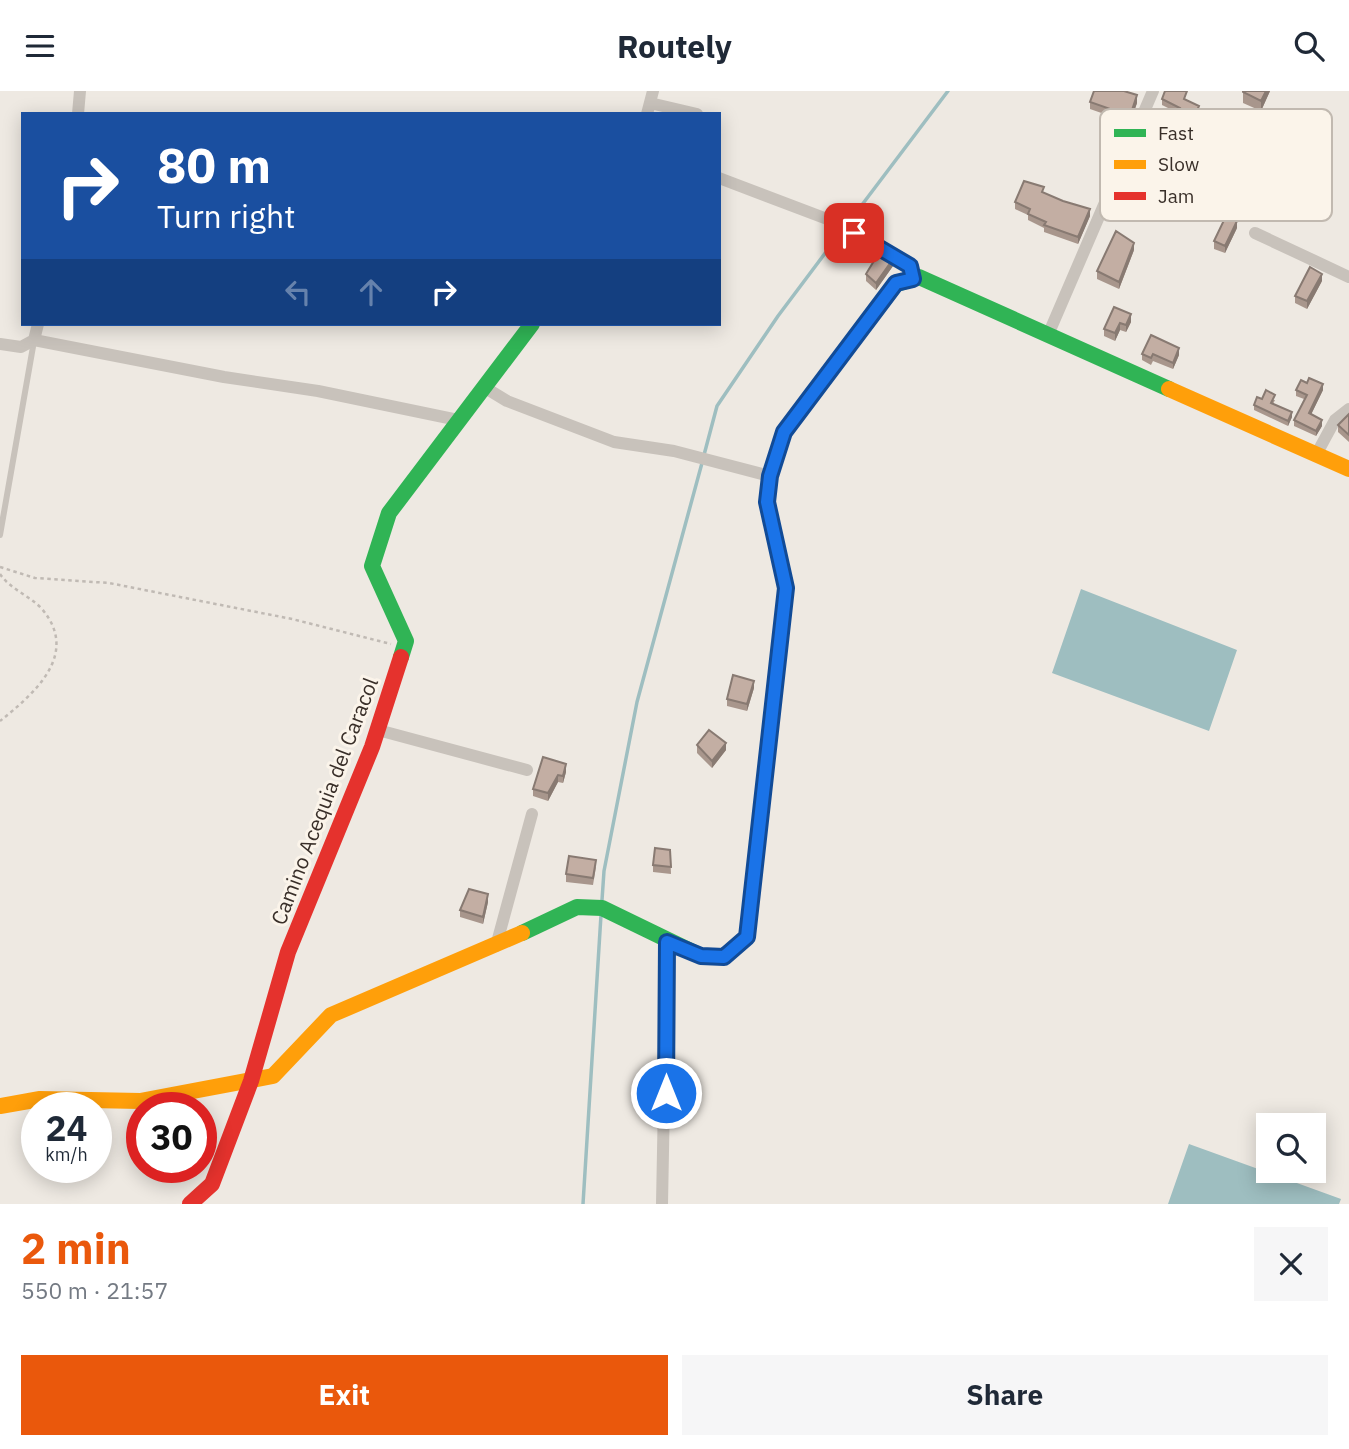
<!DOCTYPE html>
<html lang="en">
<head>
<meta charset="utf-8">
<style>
  body { margin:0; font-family:"IBM Plex Sans",sans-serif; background:#f6f6f7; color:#1f2937; height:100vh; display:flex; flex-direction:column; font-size:26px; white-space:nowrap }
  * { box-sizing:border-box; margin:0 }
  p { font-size:23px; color:#747a83 }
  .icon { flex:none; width:38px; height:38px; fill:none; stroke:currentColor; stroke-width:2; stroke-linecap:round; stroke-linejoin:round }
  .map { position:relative; height:1113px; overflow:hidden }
  .panel { display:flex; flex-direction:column; background:#fff; flex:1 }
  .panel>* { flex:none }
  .top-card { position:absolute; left:21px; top:21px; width:700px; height:214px; border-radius:0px; box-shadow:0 4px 18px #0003; background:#1a4fa0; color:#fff; overflow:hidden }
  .controls { position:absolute; left:1256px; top:1022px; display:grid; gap:14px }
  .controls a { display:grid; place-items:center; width:70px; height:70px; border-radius:0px; background:#fff; box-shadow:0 4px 18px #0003; font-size:35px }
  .speed { position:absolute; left:21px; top:1001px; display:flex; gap:14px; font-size:35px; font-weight:700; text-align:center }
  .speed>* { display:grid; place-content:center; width:91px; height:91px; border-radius:50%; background:#fff; box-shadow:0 4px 18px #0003; line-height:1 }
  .speed small { font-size:18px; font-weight:400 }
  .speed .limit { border:10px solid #d22; background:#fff; color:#111 }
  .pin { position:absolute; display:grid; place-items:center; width:60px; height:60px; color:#fff; margin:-30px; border-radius:14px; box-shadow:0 4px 10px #0006 }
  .me { position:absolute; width:77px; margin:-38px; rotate:0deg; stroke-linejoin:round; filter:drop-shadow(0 0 5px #0008) }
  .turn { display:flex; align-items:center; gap:24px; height:147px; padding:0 21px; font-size:32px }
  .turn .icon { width:91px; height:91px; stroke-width:2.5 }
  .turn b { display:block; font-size:49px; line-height:60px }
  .lanes { display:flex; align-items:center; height:66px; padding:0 21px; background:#0003; justify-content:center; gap:35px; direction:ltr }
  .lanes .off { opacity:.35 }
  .round { display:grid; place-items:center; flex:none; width:74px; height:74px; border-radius:0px; background:#f6f6f7 }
  .headline { display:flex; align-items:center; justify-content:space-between; height:119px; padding:0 21px }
  h1 { font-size:42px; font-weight:700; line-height:52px; color:#ea580c }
  .button { display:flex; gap:14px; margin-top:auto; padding:14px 21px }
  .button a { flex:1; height:80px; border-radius:0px; background:#ea580c; color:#fff; font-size:28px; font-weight:700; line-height:80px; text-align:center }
  .button a+a { background:#f6f6f7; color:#1f2937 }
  header { display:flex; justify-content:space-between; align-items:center; height:91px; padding:0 21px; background:#fff; font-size:32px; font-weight:700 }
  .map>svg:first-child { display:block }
  .water { fill:#9ebec0 }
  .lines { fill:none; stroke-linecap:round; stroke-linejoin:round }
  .stream { stroke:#9ebec0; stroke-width:3.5 }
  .path { stroke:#c0bab4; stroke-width:2.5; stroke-dasharray:3.5 3.5; stroke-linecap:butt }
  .lane { stroke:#c8c2bb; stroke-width:6 }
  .street { stroke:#c8c2bb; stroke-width:12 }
  .fast { stroke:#30b455; stroke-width:16 }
  .slow { stroke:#ff9f0a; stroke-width:16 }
  .jam { stroke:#e5322d; stroke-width:16 }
  .wall { fill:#a8968c }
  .shaded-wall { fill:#887a72 }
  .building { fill:#c3aea3; stroke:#887a72; stroke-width:2 }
  .route-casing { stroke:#114b97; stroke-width:18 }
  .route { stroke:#1a73e8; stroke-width:12 }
  .labels { text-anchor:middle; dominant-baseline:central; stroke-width:6; stroke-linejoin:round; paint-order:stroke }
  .street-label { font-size:21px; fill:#392f29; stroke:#fbf4ea }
  .key { fill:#fbf4ea; stroke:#c1b9b0; stroke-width:2 }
  .key-label { font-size:19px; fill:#392f29 }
</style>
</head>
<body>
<header><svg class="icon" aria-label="menu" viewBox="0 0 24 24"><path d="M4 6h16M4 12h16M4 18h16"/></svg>Routely<svg class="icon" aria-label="search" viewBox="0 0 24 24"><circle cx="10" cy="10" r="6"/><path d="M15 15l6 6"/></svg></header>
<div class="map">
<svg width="1349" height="1113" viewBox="0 0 1349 1113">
  <rect width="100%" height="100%" fill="#eee9e2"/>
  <path class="water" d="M 1081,498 L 1237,559 L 1209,640 L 1052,582 Z
    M 1189,1053 L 1341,1108 L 1339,1113 L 1168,1113 Z"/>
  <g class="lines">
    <path class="stream" d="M 852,127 L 948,0
      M 704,364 L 717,315 L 778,225 L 838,145
      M 602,809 L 604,780 L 637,611 L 702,372
      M 583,1113 L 601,824"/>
    <path class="path" d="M 0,476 L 35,487 L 109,492 L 292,528 L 391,553
      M 0,483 C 11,499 29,504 42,518 C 80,563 35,602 0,630"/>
    <path class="lane" d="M 0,444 L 34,250"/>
    <path class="street" d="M 650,12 L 697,23
      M 78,23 L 80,0
      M 647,23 L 653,0
      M 719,87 L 835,131 L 910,175 L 913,188
      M 1255,142 L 1349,186
      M 1048,244 L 1153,0
      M 34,249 L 38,233
      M 0,253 L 21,256 L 34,249 L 224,286 L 318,300 L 458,329
      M 484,296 L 507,310 L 614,351 L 674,360 L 770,385
      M 1316,364 L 1335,329 L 1349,318
      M 378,639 L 527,679
      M 496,855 L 532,723
      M 662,1113 L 667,851"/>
    <path class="fast" d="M 804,314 L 896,193 L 919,186 L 1169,298
      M 401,566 L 406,550 L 372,475 L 389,422 L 532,233
      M 522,842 L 577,816 L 602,817 L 701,865 L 724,866 L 747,846 L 772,620"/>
    <path class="slow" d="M 1169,298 L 1349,378
      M 0,1015 L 40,1008 L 140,1010 L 273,985 L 331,924 L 522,842"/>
    <path class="jam" d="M 772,620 L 786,497 L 767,411 L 770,385 L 784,341 L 804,314
      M 190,1113 L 212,1093 L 251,990 L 288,861 L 372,656 L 401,566"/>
  </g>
  <path class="wall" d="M 1270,0 L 1261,20 L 1243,12 L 1243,1 Z
    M 1162,8 L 1186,9 L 1199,20 L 1193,35 L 1178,28 L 1178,22 L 1162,14 Z
    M 1090,11 L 1137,12 L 1130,32 L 1090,18 Z
    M 1044,102 L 1090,125 L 1078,153 L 1044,141 L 1044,137 L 1028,129 L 1028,124 L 1015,118 L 1015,111 Z
    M 1237,137 L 1225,162 L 1214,158 L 1214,150 Z
    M 1134,159 L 1119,198 L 1097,188 L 1097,180 Z
    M 893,175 L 876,199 L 866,190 L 866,183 Z
    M 1322,190 L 1307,218 L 1295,212 L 1295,205 Z
    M 1114,216 L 1131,231 L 1126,241 L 1120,239 L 1115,250 L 1104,245 L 1104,238 Z
    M 1142,263 L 1179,264 L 1173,278 L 1153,270 L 1151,274 L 1142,269 Z
    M 1296,299 L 1323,299 L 1311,323 L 1322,335 L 1316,345 L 1294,335 L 1294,329 L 1304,308 L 1296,305 Z
    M 1262,308 L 1275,309 L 1273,313 L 1292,326 L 1288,335 L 1254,319 L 1254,314 Z
    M 1349,323 L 1349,351 L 1338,341 L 1338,334 Z
    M 754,597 L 747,620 L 727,615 L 727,608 Z
    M 697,654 L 726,659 L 712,677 L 697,662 Z
    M 543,666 L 566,681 L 563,692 L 558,691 L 548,710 L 533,705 L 533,698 Z
    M 670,759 L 671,783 L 653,781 L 653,774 Z
    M 596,776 L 593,794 L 566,791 L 566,783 Z
    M 488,811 L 483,833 L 460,826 L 460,819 Z"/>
  <path class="shaded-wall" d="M 1266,0 L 1270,0 L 1261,20 L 1261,10 Z
    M 1137,4 L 1137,12 L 1130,32 L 1130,25 Z
    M 1199,15 L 1199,20 L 1193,35 L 1193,29 Z
    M 1090,118 L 1090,125 L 1078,153 L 1078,146 Z
    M 1237,130 L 1237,137 L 1225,162 L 1225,155 Z
    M 1134,152 L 1134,159 L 1119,198 L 1119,191 Z
    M 893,168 L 893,175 L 876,199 L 876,192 Z
    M 1322,183 L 1322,190 L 1307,218 L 1307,210 Z
    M 1131,223 L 1131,231 L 1126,241 L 1126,234 Z
    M 1120,232 L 1120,239 L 1115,250 L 1115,242 Z
    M 1179,257 L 1179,264 L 1173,278 L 1173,272 Z
    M 1323,293 L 1323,299 L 1309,328 L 1309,322 Z
    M 1292,321 L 1292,326 L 1288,335 L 1288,330 Z
    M 1322,329 L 1322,335 L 1316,345 L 1316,340 Z
    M 754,590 L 754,597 L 747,620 L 747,613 Z
    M 726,652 L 726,659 L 712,677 L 712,670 Z
    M 566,673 L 566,681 L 563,692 L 563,685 Z
    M 558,684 L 558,691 L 548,710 L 548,702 Z
    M 488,803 L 488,811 L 483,833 L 483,826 Z"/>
  <path class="building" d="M 1094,0 L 1124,0 L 1137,4 L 1130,25 L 1090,11 Z
    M 1165,0 L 1187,0 L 1184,8 L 1199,15 L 1193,29 L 1178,23 L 1180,17 L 1162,8 Z
    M 1243,0 L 1266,0 L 1261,10 L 1243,1 Z
    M 1024,90 L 1044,96 L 1042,101 L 1063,110 L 1090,118 L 1078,146 L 1044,134 L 1046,131 L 1028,123 L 1030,118 L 1015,111 Z
    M 1226,125 L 1237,130 L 1225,155 L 1214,150 Z
    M 1116,140 L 1134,152 L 1119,191 L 1097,180 Z
    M 880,160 L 893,168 L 876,192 L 866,183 Z
    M 1310,176 L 1322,183 L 1307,210 L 1295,205 Z
    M 1114,216 L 1131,223 L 1126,234 L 1120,232 L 1115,242 L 1104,238 Z
    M 1151,244 L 1179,257 L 1173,272 L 1153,263 L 1151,267 L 1142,263 Z
    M 1309,287 L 1323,293 L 1309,322 L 1322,329 L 1316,340 L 1294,329 L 1307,304 L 1296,299 L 1301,289 L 1307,292 Z
    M 1266,299 L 1275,304 L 1271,312 L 1292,321 L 1288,330 L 1254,314 L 1257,306 L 1262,308 Z
    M 1349,323 L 1349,344 L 1338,334 Z
    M 733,584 L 754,590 L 747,613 L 727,608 Z
    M 709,639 L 726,652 L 712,670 L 697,654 Z
    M 543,666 L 566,673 L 563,685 L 558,684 L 548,702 L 533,698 Z
    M 655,757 L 670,759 L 671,776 L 653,774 Z
    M 569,765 L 596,769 L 593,787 L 566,783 Z
    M 469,798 L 488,803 L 483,826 L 460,819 Z"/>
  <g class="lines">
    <g class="route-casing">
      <path id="route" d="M 666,1002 L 667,851 L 701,865 L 724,866 L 747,846 L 786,497 L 767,411 L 770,385 L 784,341 L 896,192 L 913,188 L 910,175 L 854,142"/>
    </g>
    <use href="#route" class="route"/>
  </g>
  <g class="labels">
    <g class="street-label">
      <text transform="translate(324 710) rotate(-69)">Camino Acequia del Caracol</text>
    </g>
  </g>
  <rect x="1100" y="18" width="232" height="112" rx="10" class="key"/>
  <rect x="1114" y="38" width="32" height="8" fill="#30b455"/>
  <rect x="1114" y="69" width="32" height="9" fill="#ff9f0a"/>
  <rect x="1114" y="101" width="32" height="8" fill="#e5322d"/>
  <g class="key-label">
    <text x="1158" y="49">Fast</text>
    <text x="1158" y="80">Slow</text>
    <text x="1158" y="112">Jam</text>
  </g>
</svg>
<div class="controls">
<a><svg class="icon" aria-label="search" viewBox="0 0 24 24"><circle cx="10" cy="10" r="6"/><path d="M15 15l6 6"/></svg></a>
</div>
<div class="speed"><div>24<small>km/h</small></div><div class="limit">30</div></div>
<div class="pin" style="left:854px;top:142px;background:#d93025"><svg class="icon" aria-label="arrive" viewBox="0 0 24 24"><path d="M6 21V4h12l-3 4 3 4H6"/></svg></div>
<svg class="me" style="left:666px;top:1002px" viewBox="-20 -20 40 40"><circle r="17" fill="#1a73e8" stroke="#fff" stroke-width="3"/><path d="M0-11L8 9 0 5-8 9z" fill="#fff"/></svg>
<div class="top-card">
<div class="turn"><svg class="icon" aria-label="right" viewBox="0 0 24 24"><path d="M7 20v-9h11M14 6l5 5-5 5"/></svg><div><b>80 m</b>Turn right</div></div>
<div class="lanes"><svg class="icon off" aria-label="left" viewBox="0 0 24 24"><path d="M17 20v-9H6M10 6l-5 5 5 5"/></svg><svg class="icon off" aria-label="ahead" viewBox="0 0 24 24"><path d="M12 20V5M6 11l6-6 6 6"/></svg><svg class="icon" aria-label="right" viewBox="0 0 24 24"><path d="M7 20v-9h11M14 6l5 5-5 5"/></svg></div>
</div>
</div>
<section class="panel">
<div class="headline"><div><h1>2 min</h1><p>550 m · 21:57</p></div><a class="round"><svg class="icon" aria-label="close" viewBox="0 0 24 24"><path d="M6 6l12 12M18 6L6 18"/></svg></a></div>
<div class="button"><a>Exit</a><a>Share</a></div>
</section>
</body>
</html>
